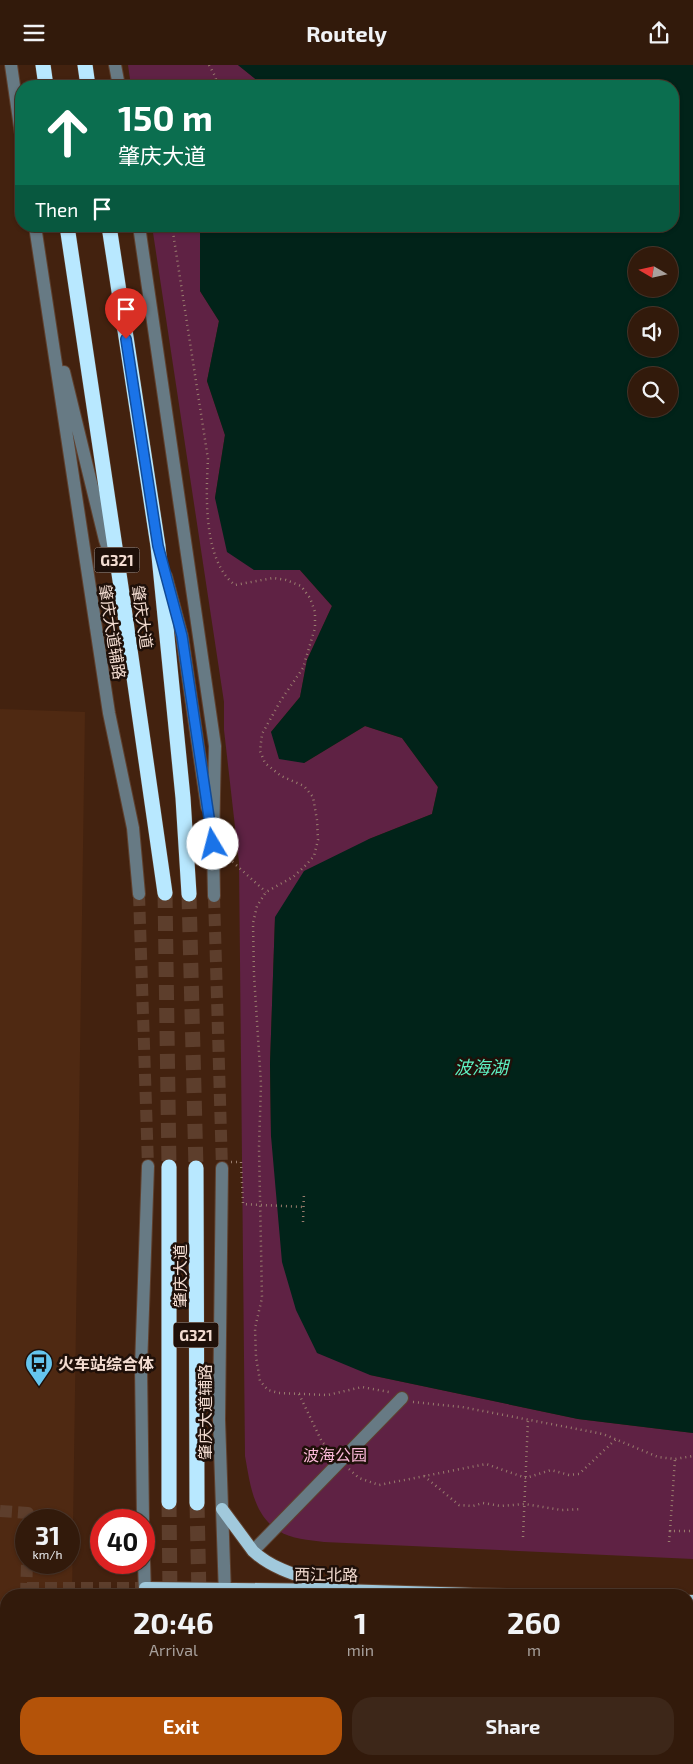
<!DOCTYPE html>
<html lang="en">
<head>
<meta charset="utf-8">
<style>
  body { margin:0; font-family:"Exo 2","Noto Sans SC",sans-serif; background:#3d2719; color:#f1f3f6; height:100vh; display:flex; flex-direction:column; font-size:19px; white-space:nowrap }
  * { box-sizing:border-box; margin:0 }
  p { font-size:16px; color:#a8a19d }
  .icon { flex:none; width:28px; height:28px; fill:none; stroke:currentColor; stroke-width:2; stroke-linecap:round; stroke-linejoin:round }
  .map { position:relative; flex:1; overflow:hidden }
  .side { position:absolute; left:0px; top:1524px; width:694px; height:176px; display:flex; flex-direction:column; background:#321a0b; border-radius:20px 20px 0 0; box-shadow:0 1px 4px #0004,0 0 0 1px #4d382c }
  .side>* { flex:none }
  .guide { position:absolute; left:15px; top:15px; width:664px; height:152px; border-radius:20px; box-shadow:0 1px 4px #0004,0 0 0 1px #4d382c; background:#0b6e4f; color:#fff; overflow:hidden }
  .needle { width:32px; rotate:279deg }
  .controls { position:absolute; left:628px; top:182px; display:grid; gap:10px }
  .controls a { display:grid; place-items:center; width:50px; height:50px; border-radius:50%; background:#321a0b; box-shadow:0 1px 4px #0004,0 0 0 1px #4d382c; font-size:25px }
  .speed { position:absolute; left:15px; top:1444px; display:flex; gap:10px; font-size:25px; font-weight:700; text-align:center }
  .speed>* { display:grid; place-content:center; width:65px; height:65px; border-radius:50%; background:#321a0b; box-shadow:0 1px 4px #0004,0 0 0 1px #4d382c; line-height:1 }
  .speed small { font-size:12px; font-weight:400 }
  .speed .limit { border:8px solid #d22; background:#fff; color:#111 }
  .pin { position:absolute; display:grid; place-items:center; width:42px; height:42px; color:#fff; margin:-51px -21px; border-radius:50% 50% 50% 0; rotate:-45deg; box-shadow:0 0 5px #0007 }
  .pin .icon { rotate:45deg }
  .me { position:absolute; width:55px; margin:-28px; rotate:352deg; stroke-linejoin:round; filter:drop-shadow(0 0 4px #0008) }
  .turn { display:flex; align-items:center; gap:18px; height:105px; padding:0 20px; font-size:22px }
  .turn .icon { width:65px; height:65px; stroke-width:2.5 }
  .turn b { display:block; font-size:35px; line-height:42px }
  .then { display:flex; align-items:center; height:48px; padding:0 20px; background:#0003; gap:10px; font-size:19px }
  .eta { display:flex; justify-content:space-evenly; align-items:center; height:85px; text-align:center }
  .eta b { font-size:30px; font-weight:700; line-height:35px }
  .cta { display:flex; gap:10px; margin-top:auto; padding:10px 20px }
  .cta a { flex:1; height:58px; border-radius:20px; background:#b45309; color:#fff; font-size:20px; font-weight:700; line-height:58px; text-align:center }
  .cta a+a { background:#3d2719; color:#f1f3f6 }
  header { display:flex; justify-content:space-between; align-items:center; height:65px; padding:0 20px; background:#321a0b; font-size:22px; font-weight:700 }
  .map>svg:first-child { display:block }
  .built { fill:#4f2912; fill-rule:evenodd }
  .green { fill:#5f2244 }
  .water { fill:#012319; fill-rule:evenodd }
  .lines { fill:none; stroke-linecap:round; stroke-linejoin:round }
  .minor-tunnel { stroke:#5d3e2c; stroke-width:12; stroke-dasharray:12 6; stroke-linecap:butt }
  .highway-tunnel { stroke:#5d3e2c; stroke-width:15; stroke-dasharray:15 8; stroke-linecap:butt }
  .minor-casing { stroke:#5f402e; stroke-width:14 }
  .major-casing { stroke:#5f402e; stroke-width:14 }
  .highway-casing { stroke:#5f402e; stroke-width:16 }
  .path { stroke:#997d6e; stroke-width:2.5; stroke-dasharray:1 4; stroke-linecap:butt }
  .minor { stroke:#677a84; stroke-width:12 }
  .major { stroke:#a1c9dc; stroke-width:12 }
  .highway { stroke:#b8e8ff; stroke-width:15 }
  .route-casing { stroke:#114b97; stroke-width:12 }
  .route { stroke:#1a73e8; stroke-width:9 }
  .labels { text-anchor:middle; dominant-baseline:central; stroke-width:5; stroke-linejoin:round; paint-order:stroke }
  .shield { fill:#1f1009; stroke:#b39f95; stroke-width:1 }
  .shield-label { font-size:15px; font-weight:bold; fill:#f3dcd1 }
  .street-label { font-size:16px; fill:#f3dcd1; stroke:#1f1009 }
  .poi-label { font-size:16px; font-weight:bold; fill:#f3dcd1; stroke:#1f1009; text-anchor:start }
  .park-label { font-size:16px; fill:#fcbada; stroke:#1f1009 }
  .water-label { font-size:18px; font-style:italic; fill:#5ef0c2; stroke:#1f1009 }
</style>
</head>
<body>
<header><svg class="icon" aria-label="menu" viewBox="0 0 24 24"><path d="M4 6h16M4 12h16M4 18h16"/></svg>Routely<svg class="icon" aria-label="share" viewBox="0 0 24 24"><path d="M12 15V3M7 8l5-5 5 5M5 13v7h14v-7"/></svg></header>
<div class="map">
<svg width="693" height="1699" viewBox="0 0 693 1699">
  <rect width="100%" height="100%" fill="#43220f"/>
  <path class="built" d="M 0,644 L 85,647 L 72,1530 L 6,1530 L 6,1694 L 69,1694 L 69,1699 L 0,1699 ZM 26,1455 L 69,1455 L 69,1498 L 26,1498 Z"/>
  <path class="green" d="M 128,0 L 238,0 L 264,21 L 131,21 Z
    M 152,161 L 200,161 L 200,226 L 219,256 L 207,316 L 225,370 L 215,433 L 254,505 L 300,505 L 332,541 L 307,595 L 300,632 L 271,667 L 304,698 L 365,661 L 402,673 L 438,722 L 432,749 L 369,774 L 275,853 L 270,999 L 271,1071 L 370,1310 L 578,1354 L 693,1368 L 693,1494 L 324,1477 C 309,1475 291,1474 279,1466 C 253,1450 250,1418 245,1391 L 239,797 L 224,665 L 224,637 Z"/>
  <path class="water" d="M 238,0 L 693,0 L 693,1368 L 578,1354 L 370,1310 L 317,1288 L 296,1245 L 282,1197 L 271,1071 L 270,999 L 275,852 L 304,806 L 369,774 L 432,749 L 438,722 L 402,673 L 365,661 L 304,698 L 279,694 L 271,667 L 300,632 L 307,595 L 332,541 L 300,505 L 254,505 L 227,487 L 215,433 L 225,370 L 207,316 L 219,256 L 200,226 L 200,161 L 672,161 L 672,21 L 264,21 ZM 636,191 L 669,191 L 669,224 L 636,224 ZM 636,251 L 669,251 L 669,284 L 636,284 ZM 636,311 L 669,311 L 669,344 L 636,344 Z"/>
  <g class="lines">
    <path class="minor-tunnel" d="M 139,829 L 148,1101
      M 214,831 L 222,1103
      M 0,1446 L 28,1448 L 28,1455
      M 27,1523 L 145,1523
      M 26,1530 L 27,1498
      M 0,1661 L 6,1661"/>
    <path class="highway-tunnel" d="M 165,828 L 169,1102
      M 189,829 L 196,1103
      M 169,1437 L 170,1530
      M 197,1438 L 199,1530"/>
    <g class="minor-casing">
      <path id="minor" d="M 11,0 L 21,69
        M 115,0 L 119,21
        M 35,161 L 109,648 L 133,763 L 139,829
        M 139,161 L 215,681 L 213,779 L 214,831
        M 64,307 L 105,475 L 113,498
        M 166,511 L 182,571 L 207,742
        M 222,1103 L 219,1355 L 225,1530
        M 143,1455 L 141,1302 L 148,1101
        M 253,1486 L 402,1333
        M 144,1496 L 145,1530
        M 147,1694 L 147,1699
        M 228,1694 L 228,1699
        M 378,1699 L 378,1694
        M 666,1699 L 666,1694"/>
    </g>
    <g class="major-casing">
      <path id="major" d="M 222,1444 L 253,1486 C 273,1505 303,1512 329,1521
        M 145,1523 L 339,1525 L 507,1530
        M 688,1536 L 693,1536
        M 688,1565 L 693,1565"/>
    </g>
    <g class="highway-casing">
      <path id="highway" d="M 43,0 L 46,21
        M 85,0 L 88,21
        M 67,161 L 121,522 L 165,828
        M 109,161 L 158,481 L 183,733 L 189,829
        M 169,1102 L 169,1437
        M 196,1103 L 197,1438
        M 172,1694 L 172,1699
        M 202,1694 L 202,1699"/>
    </g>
    <path class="path" d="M 209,0 L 215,11 L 218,21
      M 172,161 L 208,394 C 206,430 203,496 235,520 L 273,513 L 286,515 L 301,521 L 310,533 L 315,547 L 315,563 L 303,603 L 281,635 L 262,669 L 260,686 L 265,698 L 281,711 L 304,721 L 313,732 L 317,755 L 318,775 L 314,791 L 306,800 L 293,812 L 266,827 L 257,841 L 253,858 L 254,910 L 261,1019 L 259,1082 L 262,1233 L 255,1263 L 256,1292 L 260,1316 L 268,1325 L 279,1328 L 328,1330 L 362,1322 L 389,1327
      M 225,790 L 266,827
      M 231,1097 L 241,1097 L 243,1139 L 304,1142
      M 303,1157 L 304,1127
      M 299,1329 L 322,1377 L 333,1388
      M 413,1337 L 462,1342 L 603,1369 L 658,1392 L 675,1394 L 693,1391
      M 349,1404 L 359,1413 L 379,1420 L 486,1399 L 526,1413 L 551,1405 L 569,1410 L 579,1409 L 616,1374
      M 424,1411 L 459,1440 L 473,1441 L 483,1438 L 501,1441 L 525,1439 L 561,1445 L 581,1444
      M 670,1466 L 675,1394
      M 523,1472 L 528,1354
      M 669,1477 L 670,1466 L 693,1466"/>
    <use href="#minor" class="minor"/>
    <use href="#major" class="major"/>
    <use href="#highway" class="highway"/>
  </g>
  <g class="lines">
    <g class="route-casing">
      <path id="route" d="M 126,274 L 158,481 L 182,571 L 213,779"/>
    </g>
    <use href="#route" class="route"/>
  </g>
  <defs>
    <g id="bus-pin" transform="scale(1.4375)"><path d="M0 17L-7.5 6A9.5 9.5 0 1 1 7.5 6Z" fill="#65c5ee" stroke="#1f1009"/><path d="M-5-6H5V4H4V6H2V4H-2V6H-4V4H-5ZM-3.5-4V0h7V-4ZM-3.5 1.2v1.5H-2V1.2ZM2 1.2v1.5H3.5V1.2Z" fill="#111"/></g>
  </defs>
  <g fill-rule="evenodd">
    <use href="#bus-pin" x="39" y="1298"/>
  </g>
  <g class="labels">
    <g class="shield">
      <rect x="94.5" y="482.5" width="45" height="25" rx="4"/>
      <rect x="173.5" y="1257.5" width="45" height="25" rx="4"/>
    </g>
    <g class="shield-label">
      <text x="117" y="495">G321</text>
      <text x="196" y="1270">G321</text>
    </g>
    <g class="street-label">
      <text transform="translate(143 552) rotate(82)">肇庆大道</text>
      <text transform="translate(113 567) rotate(81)">肇庆大道辅路</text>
      <text transform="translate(179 1211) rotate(-90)">肇庆大道</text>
      <text transform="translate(204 1347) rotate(-90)">肇庆大道辅路</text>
      <text transform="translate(326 1509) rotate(1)">西江北路</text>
    </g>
    <g class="poi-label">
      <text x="58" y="1298">火车站综合体</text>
    </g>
    <g class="park-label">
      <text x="335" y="1389">波海公园</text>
    </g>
    <g class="water-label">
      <text x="481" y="1002">波海湖</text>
    </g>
  </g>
</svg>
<div class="controls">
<a><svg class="needle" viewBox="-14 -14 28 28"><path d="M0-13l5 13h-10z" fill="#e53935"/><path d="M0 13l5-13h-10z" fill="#a8a19d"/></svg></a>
<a><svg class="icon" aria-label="sound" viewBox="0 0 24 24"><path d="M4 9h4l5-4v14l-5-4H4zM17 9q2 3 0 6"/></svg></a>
<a><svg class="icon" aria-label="search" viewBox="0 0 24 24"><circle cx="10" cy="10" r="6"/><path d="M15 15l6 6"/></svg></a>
</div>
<div class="speed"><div>31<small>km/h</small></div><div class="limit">40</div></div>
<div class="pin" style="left:126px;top:274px;background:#d93025"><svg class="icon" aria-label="arrive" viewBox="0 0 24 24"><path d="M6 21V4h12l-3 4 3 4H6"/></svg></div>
<svg class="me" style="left:213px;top:779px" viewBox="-20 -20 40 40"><circle r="19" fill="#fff"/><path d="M0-13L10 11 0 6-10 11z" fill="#1a73e8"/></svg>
<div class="guide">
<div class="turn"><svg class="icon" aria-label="ahead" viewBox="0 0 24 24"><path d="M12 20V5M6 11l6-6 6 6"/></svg><div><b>150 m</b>肇庆大道</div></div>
<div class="then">Then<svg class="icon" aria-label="arrive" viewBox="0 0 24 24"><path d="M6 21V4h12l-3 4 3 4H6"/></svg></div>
</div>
<section class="side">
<div class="eta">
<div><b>20:46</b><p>Arrival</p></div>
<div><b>1</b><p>min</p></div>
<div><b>260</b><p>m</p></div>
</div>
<div class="cta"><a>Exit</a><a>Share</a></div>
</section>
</div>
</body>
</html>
